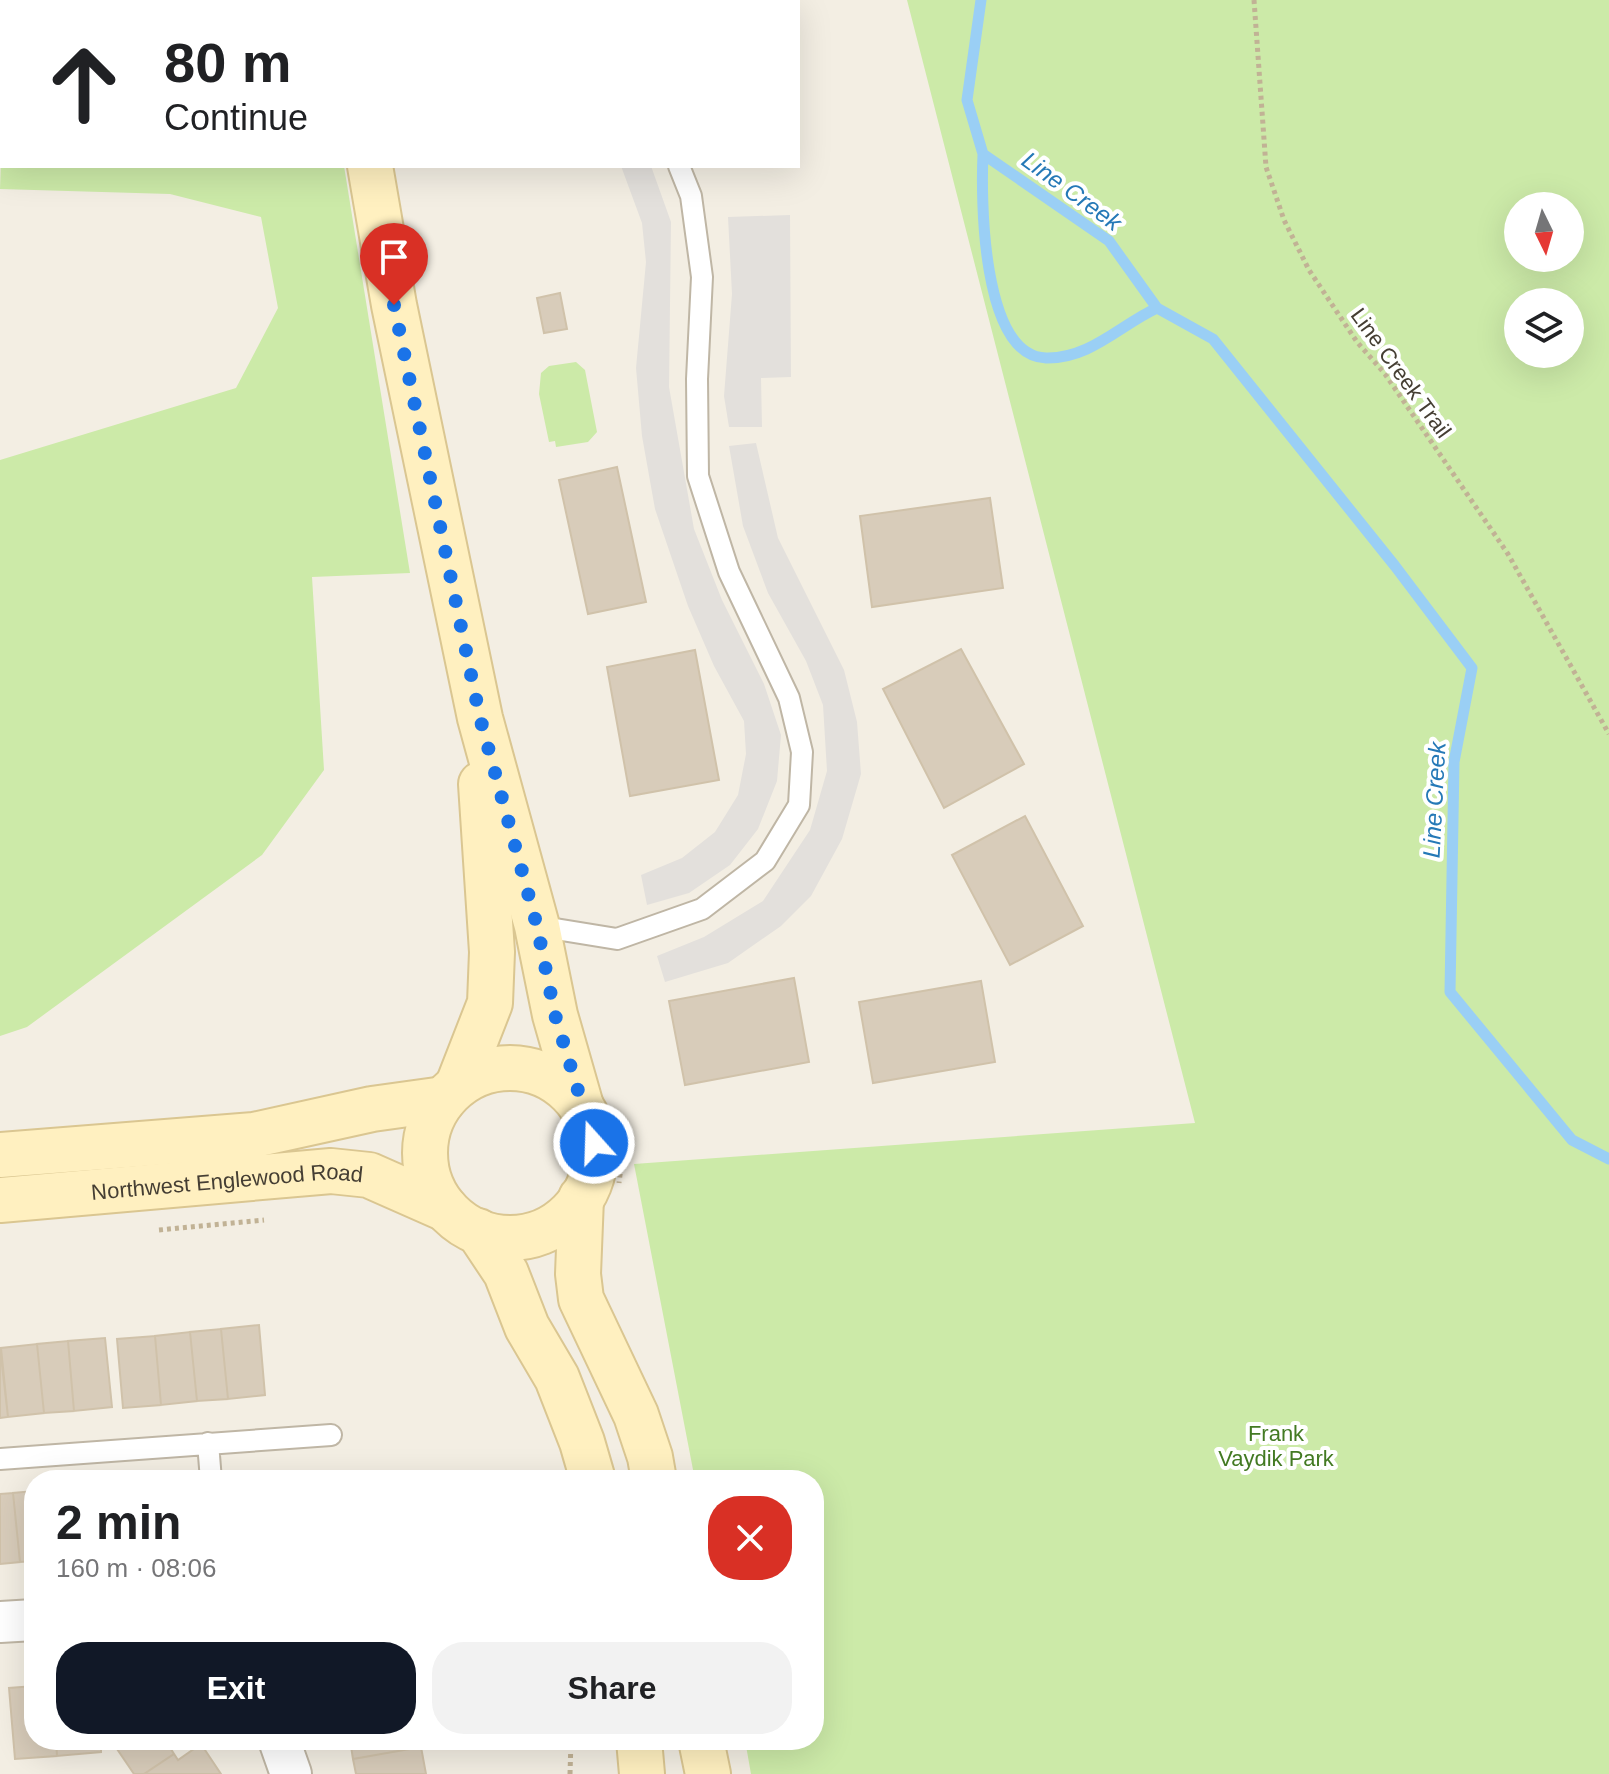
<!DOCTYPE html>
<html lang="en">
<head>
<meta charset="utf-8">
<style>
  body { margin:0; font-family:Arial,sans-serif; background:#f2f2f2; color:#202124; height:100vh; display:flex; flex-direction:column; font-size:30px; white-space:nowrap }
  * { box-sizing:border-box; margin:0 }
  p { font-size:26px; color:#757577 }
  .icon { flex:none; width:44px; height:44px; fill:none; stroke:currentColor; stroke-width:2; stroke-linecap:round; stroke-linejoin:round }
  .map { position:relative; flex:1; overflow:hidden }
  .side { position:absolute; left:24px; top:1470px; width:800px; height:280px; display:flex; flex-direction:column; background:#fff; border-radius:32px; box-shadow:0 8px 32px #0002 }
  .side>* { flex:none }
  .hud { position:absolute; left:0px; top:0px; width:800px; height:168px; box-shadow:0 8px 32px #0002; background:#fff; color:#202124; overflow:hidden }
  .needle { width:52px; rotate:175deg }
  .buttons { position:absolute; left:1504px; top:192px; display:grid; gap:16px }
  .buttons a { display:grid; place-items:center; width:80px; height:80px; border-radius:50%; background:#fff; box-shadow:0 8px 32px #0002; font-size:40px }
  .pin { position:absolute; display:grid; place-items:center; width:68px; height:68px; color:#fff; margin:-82px -34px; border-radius:50% 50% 50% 0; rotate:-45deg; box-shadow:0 0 8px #0007 }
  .pin .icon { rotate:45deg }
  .me { position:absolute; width:88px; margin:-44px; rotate:340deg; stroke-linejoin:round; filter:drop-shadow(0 0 6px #0008) }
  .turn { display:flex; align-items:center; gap:28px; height:168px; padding:0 32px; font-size:36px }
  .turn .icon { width:104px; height:104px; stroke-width:2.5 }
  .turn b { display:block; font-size:56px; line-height:68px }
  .round { display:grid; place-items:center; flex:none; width:84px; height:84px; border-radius:32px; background:#f2f2f2 }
  .summary { display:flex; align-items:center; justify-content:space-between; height:136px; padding:0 32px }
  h1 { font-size:48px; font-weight:800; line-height:60px }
  .cta { display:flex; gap:16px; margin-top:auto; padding:16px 32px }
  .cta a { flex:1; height:92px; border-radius:32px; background:#111827; color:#fff; font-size:32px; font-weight:800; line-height:92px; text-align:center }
  .cta a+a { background:#f2f2f2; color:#202124 }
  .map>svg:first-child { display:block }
  .green { fill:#cceaa8; fill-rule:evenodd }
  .parking { fill:#e3e0dc }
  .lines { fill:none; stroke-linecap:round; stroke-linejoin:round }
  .stream { stroke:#9acff5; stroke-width:11 }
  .building { fill:#d8ccba; stroke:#d0c2aa; stroke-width:2 }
  .lane-casing { stroke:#bfb6a5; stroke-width:24 }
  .street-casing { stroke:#bfb6a5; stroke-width:44 }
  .secondary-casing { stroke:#dac691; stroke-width:48 }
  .path { stroke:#c1b295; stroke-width:5; stroke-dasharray:4 4; stroke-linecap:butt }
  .lane { stroke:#fff; stroke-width:20 }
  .street { stroke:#fff; stroke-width:40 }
  .secondary { stroke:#fff0c0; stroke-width:44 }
  .route { stroke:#1a73e8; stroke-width:14; stroke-dasharray:0 25.2 }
  .labels { text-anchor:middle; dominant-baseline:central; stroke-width:8; stroke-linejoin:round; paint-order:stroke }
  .street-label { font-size:22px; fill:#453e33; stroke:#fff }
  .park-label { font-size:22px; fill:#437a23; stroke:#fff }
  .water-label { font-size:24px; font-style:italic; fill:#2579b7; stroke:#fff }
</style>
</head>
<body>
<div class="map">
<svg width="1609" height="1774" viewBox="0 0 1609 1774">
  <rect width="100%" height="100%" fill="#f3eee3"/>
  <path class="green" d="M 907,0 L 1609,0 L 1609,1774 L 751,1774 L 745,1740 L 814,1740 L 814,1480 L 695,1480 L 634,1164 L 1195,1123 ZM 1570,206 L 1570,258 L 1518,258 L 1518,206 ZM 1518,302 L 1570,302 L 1570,354 L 1518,354 Z
    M 2,131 L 2,166 L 344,166 L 410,573 L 312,577 L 324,770 L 262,855 L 27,1027 L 0,1036 L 0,460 L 236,388 L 278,308 L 261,217 L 170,194 L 0,189 Z
    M 576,362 L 585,370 L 597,432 L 588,442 L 556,447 L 555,441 L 549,442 L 539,394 L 541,373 L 549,366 Z"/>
  <path class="parking" d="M 621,166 L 651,166 L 671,222 L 669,387 L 694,529 L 722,600 L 764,684 L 781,735 L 777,781 L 758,829 L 730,865 L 689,893 L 647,905 L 641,875 L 682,858 L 715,832 L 738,795 L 746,754 L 744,721 L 714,666 L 688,606 L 655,509 L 642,436 L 636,368 L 646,262 L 642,223 Z
    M 790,215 L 791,377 L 761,378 L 762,427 L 729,427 L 724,396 L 732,294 L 728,217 Z
    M 756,443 L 778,538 L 844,670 L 857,722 L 861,774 L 842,839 L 811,896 L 781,926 L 728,963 L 665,982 L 657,956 L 704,937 L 763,901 L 810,830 L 827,771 L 823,705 L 806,661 L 768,593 L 743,526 L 729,446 Z"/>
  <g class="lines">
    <path class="stream" d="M 981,0 L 967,100 L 983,154 L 1109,241 L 1157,308 L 1213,339 L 1395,566 L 1472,668 L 1454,762 L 1450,992 L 1572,1140 L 1609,1159
      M 983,154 C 981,197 981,356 1046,358 C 1090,359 1120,325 1157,308"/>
  </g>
  <path class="building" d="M 560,293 L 567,329 L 544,333 L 537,298 Z
    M 617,467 L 646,602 L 588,614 L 559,480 Z
    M 990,498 L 1003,588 L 872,607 L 860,516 Z
    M 961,649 L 1024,764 L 944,808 L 883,689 Z
    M 695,650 L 719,780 L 630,796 L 607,667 Z
    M 1025,816 L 1083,926 L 1010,965 L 952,855 Z
    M 794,978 L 809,1062 L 685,1085 L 669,1001 Z
    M 981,981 L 995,1062 L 873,1083 L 859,1002 Z
    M 259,1325 L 265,1395 L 228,1399 L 221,1329 Z
    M 221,1329 L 228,1399 L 197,1401 L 190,1332 Z
    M 190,1332 L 197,1401 L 161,1405 L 155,1336 Z
    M 155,1336 L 161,1405 L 123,1408 L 117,1339 Z
    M 105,1338 L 112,1407 L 74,1411 L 68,1341 Z
    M 68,1341 L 74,1411 L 44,1413 L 37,1344 Z
    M 37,1344 L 44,1413 L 8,1417 L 1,1348 Z
    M 0,1348 L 8,1417 L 0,1418 Z
    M 34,1491 L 34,1561 L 20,1562 L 13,1493 Z
    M 13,1493 L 20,1562 L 0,1564 L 0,1494 Z
    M 34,1686 L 34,1740 L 56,1740 L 57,1756 L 15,1759 L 9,1688 Z
    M 56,1740 L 101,1740 L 101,1752 L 57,1756 Z
    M 118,1740 L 185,1740 L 171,1749 L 174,1754 L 144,1774 L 134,1774 L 113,1743 Z
    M 350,1740 L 420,1740 L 421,1747 L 353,1759 Z
    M 201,1744 L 221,1774 L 144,1774 L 174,1754 L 178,1760 Z
    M 421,1747 L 426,1774 L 356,1774 L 353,1759 Z"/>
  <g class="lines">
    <g class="lane-casing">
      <path id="lane" d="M 624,0 L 624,2
        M 537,926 L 617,939 L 702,909 L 765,861 L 799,805 L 802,752 L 789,698 L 729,572 L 698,476 L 697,379 L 702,277 L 691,196 L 679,166
        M 208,1443 L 211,1480
        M 0,1459 L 331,1435"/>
    </g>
    <g class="street-casing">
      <path id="street" d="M 0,1622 L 34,1620
        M 279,1740 L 291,1774"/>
    </g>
    <g class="secondary-casing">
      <g id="secondary">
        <path d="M 341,0 L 341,2"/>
        <path d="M 370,166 L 394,305 L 480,718 L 537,926 L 555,1015 L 581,1106"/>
        <circle cx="510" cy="1153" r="85"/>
        <path d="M 458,1085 L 490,1003 L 492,952 L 481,784"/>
        <path d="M 0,1155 L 254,1135 L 372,1109 L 444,1099"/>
        <path d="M 581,1198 L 578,1274 L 581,1299 L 636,1415 L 650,1457 L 654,1480"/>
        <path id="s1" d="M 0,1200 L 331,1171 L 369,1175 L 446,1209"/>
        <path d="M 478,1231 L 506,1273 L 527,1327 L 557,1378 L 582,1442 L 593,1480"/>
        <path d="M 639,1740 L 642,1774"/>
        <path d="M 701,1740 L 708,1774"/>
      </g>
    </g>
    <path class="path" d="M 1254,0 L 1266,167 L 1284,220 L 1309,270 L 1357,342 L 1385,374 L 1508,554 L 1609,734
      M 619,1118 L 623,1151 L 619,1183
      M 159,1230 L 264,1220
      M 570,1774 L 571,1740"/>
    <use href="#lane" class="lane"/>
    <use href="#street" class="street"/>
    <use href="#secondary" class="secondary"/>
  </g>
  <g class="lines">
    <path class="route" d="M 394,305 L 480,718 L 537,926 L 555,1015 L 594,1143"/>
  </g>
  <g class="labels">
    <g class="street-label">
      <text transform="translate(1401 373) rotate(54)">Line Creek Trail</text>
      <text stroke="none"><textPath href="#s1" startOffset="228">Northwest Englewood Road</textPath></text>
    </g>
    <g class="park-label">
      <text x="1276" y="1433">Frank<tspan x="1276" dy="25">Vaydik Park</tspan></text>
    </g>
    <g class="water-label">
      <text transform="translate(1072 191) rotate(36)">Line Creek</text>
      <text transform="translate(1434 800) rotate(-87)">Line Creek</text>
    </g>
  </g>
</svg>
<div class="buttons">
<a><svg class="needle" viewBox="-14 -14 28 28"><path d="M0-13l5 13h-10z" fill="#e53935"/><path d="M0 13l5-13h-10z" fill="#757577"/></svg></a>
<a><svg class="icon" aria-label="layers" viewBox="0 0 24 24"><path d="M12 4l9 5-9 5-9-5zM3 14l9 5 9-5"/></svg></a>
</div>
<div class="pin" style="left:394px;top:305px;background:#d93025"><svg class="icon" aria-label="arrive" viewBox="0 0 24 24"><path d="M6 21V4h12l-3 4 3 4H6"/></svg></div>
<svg class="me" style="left:594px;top:1143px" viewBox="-20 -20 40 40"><circle r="17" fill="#1a73e8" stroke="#fff" stroke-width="3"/><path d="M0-11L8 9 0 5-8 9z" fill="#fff"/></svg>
<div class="hud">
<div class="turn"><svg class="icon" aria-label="ahead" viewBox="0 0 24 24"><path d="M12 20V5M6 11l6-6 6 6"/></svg><div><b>80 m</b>Continue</div></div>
</div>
<section class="side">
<div class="summary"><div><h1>2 min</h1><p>160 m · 08:06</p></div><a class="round" style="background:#d93025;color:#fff"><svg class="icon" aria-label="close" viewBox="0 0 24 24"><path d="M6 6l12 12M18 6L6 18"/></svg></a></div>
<div class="cta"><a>Exit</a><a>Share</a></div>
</section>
</div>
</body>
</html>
